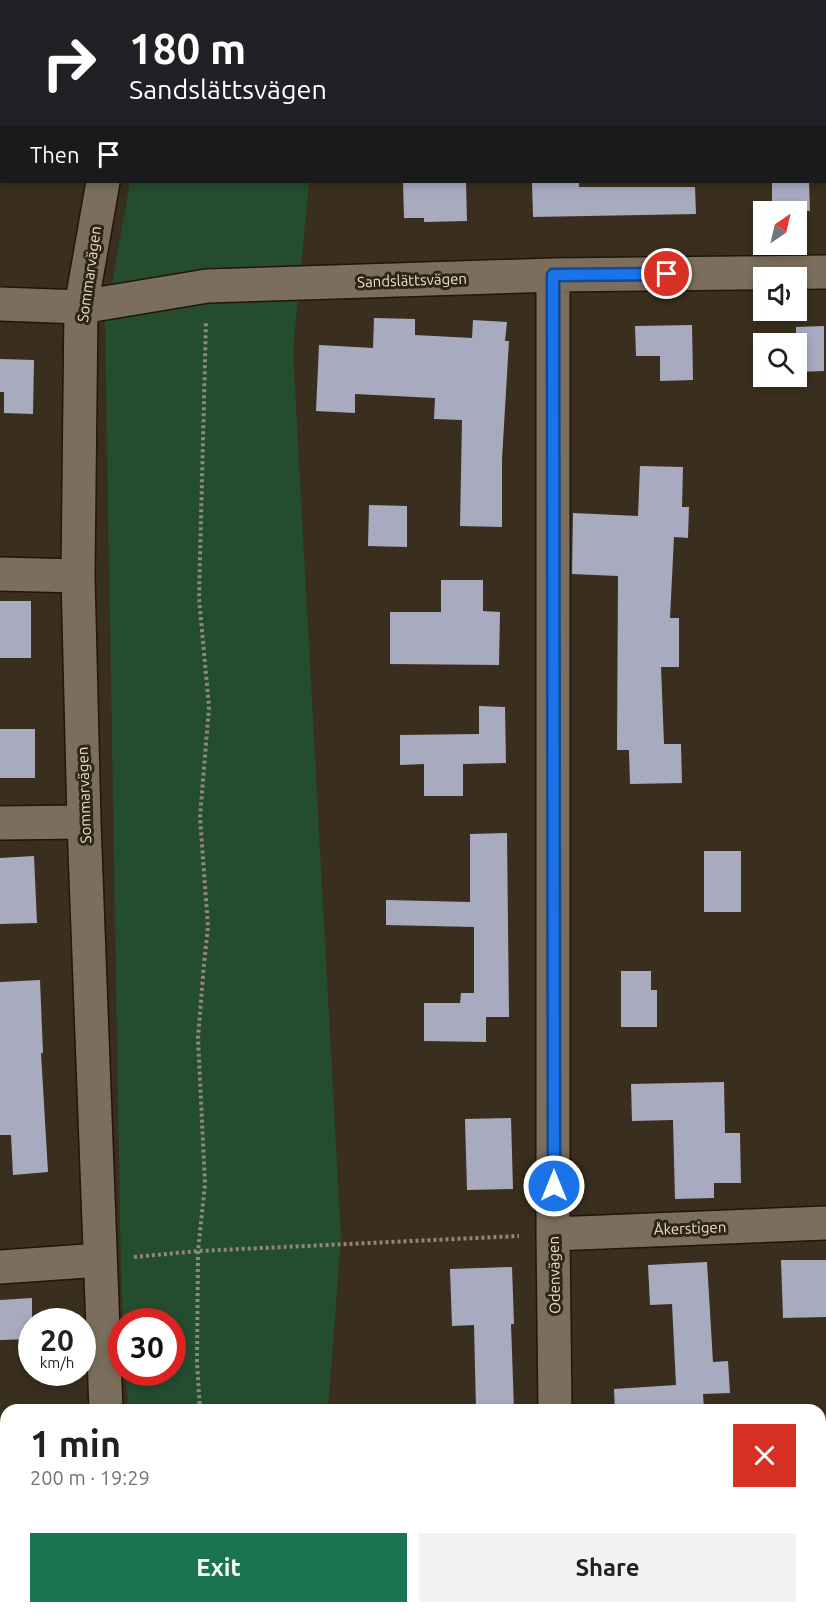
<!DOCTYPE html>
<html lang="en">
<head>
<meta charset="utf-8">
<style>
  body { margin:0; font-family:Ubuntu,sans-serif; background:#f2f2f2; color:#202124; height:100vh; display:flex; flex-direction:column; font-size:22px; white-space:nowrap }
  * { box-sizing:border-box; margin:0 }
  p { font-size:20px; color:#757577 }
  .icon { flex:none; width:33px; height:33px; fill:none; stroke:currentColor; stroke-width:2; stroke-linecap:round; stroke-linejoin:round }
  .map { position:relative; flex:1; overflow:hidden }
  .panel { position:absolute; left:0px; top:1404px; width:826px; height:210px; display:flex; flex-direction:column; background:#fff; border-radius:18px 18px 0 0; box-shadow:0 3px 9px #0003 }
  .panel>* { flex:none }
  .guide { position:absolute; left:0px; top:0px; width:826px; height:183px; box-shadow:0 3px 9px #0003; background:#202124; color:#fff; overflow:hidden }
  .needle { width:39px; rotate:34deg }
  .buttons { position:absolute; left:753px; top:201px; display:grid; gap:12px }
  .buttons a { display:grid; place-items:center; width:54px; height:54px; border-radius:0px; background:#fff; box-shadow:0 3px 9px #0003; font-size:30px }
  .speed { position:absolute; left:18px; top:1308px; display:flex; gap:12px; font-size:30px; font-weight:700; text-align:center }
  .speed>* { display:grid; place-content:center; width:78px; height:78px; border-radius:50%; background:#fff; box-shadow:0 3px 9px #0003; line-height:1 }
  .speed small { font-size:15px; font-weight:400 }
  .speed .limit { border:9px solid #d22; background:#fff; color:#111 }
  .pin { position:absolute; display:grid; place-items:center; width:51px; height:51px; color:#fff; margin:-26px; border:3px solid #fff; border-radius:50%; box-shadow:0 2px 6px #0007 }
  .me { position:absolute; width:66px; margin:-33px; rotate:0deg; stroke-linejoin:round; filter:drop-shadow(0 0 4px #0008) }
  .turn { display:flex; align-items:center; gap:21px; height:126px; padding:0 30px; font-size:27px }
  .turn .icon { width:78px; height:78px; stroke-width:2.5 }
  .turn b { display:block; font-size:42px; line-height:51px }
  .then { display:flex; align-items:center; height:57px; padding:0 30px; background:#0003; gap:12px; font-size:22px }
  .round { display:grid; place-items:center; flex:none; width:63px; height:63px; border-radius:0px; background:#f2f2f2 }
  .summary { display:flex; align-items:center; justify-content:space-between; height:102px; padding:0 30px }
  h1 { font-size:36px; font-weight:700; line-height:45px }
  .action { display:flex; gap:12px; margin-top:auto; padding:12px 30px }
  .action a { flex:1; height:69px; border-radius:0px; background:#1a7452; color:#fff; font-size:24px; font-weight:700; line-height:69px; text-align:center }
  .action a+a { background:#f2f2f2; color:#202124 }
  .map>svg:first-child { display:block }
  .green { fill:#234d2e }
  .building { fill:#a8aac0 }
  .lines { fill:none; stroke-linecap:round; stroke-linejoin:round }
  .minor-casing { stroke:#211607; stroke-width:36 }
  .path { stroke:#908679; stroke-width:4; stroke-dasharray:3 3; stroke-linecap:butt }
  .minor { stroke:#7b6e5c; stroke-width:33 }
  .route-casing { stroke:#114b97; stroke-width:15 }
  .route { stroke:#1a73e8; stroke-width:10 }
  .labels { text-anchor:middle; dominant-baseline:central; stroke-width:6; stroke-linejoin:round; paint-order:stroke }
  .street-label { font-size:15px; fill:#e8e0d6; stroke:#2f2515 }
</style>
</head>
<body>
<div class="map">
<svg width="826" height="1614" viewBox="0 0 826 1614">
  <rect width="100%" height="100%" fill="#3a2f1e"/>
  <path class="green" d="M 162,0 L 325,0 L 325,2 L 161,1 Z
    M 130,182 L 309,182 L 293,351 L 341,1238 L 328,1410 L 128,1410 L 126,1373 L 172,1372 L 172,1322 L 123,1322 L 121,1274 L 105,323 Z
    M 137,1608 L 312,1608 L 312,1614 L 138,1614 Z"/>
  <path class="building" d="M 403,182 L 466,182 L 467,221 L 424,222 L 424,218 L 404,218 Z
    M 532,182 L 579,182 L 579,187 L 695,187 L 696,214 L 533,217 Z
    M 772,182 L 809,182 L 810,211 L 772,211 Z
    M 374,318 L 415,319 L 415,335 L 472,338 L 473,320 L 507,322 L 505,341 L 509,341 L 502,459 L 502,527 L 460,526 L 462,420 L 434,419 L 435,398 L 355,394 L 355,413 L 316,411 L 319,345 L 373,348 Z
    M 692,325 L 693,380 L 660,381 L 660,356 L 636,356 L 635,326 Z
    M 824,326 L 824,371 L 796,372 L 796,327 Z
    M 0,359 L 34,360 L 33,414 L 4,413 L 4,392 L 0,392 Z
    M 640,466 L 683,467 L 682,507 L 689,507 L 688,538 L 674,537 L 670,618 L 679,618 L 679,667 L 661,667 L 664,744 L 681,744 L 682,783 L 630,784 L 629,750 L 617,750 L 618,576 L 572,574 L 573,513 L 638,516 Z
    M 369,505 L 407,506 L 407,547 L 368,546 Z
    M 441,580 L 483,580 L 483,611 L 500,612 L 499,665 L 390,664 L 390,612 L 441,612 Z
    M 0,601 L 31,601 L 31,658 L 0,658 Z
    M 479,706 L 505,707 L 506,763 L 463,764 L 463,796 L 424,796 L 424,764 L 400,765 L 400,735 L 479,734 Z
    M 0,729 L 35,729 L 35,778 L 0,778 Z
    M 507,833 L 509,1017 L 486,1017 L 486,1042 L 424,1041 L 424,1003 L 460,1003 L 461,993 L 474,993 L 474,927 L 386,925 L 386,900 L 470,902 L 470,834 Z
    M 704,851 L 741,851 L 741,912 L 704,912 Z
    M 34,856 L 37,923 L 0,924 L 0,858 Z
    M 621,971 L 651,971 L 651,990 L 657,990 L 657,1027 L 621,1027 Z
    M 40,980 L 43,1053 L 41,1053 L 48,1172 L 13,1175 L 11,1135 L 0,1135 L 0,982 Z
    M 724,1082 L 725,1133 L 740,1133 L 741,1183 L 714,1183 L 714,1198 L 675,1199 L 673,1120 L 632,1121 L 631,1084 Z
    M 511,1118 L 513,1189 L 467,1190 L 465,1119 Z
    M 781,1260 L 826,1260 L 826,1317 L 783,1318 Z
    M 707,1262 L 713,1362 L 728,1361 L 730,1393 L 703,1394 L 704,1410 L 615,1410 L 614,1389 L 676,1385 L 672,1304 L 650,1305 L 648,1265 Z
    M 512,1267 L 514,1324 L 511,1324 L 514,1410 L 476,1410 L 474,1325 L 452,1326 L 450,1269 Z
    M 32,1298 L 32,1339 L 0,1340 L 0,1300 Z"/>
  <g class="lines">
    <g class="minor-casing">
      <path id="minor" d="M 135,2 L 135,0
        M 103,182 L 81,307 L 78,576 L 84,822 L 106,1410
        M 553,275 L 553,1234 L 555,1410
        M 0,304 L 81,307 L 207,286 L 553,275 L 826,272
        M 0,574 L 78,576
        M 0,823 L 84,822
        M 553,1234 L 826,1223
        M 0,1267 L 100,1260
        M 0,1586 L 6,1586
        M 114,1608 L 114,1614
        M 558,1608 L 558,1614"/>
    </g>
    <path class="path" d="M 134,1257 L 198,1251 L 519,1236
      M 200,1410 L 197,1362 L 198,1251 L 205,1184 L 198,1038 L 204,964 L 208,927 L 200,817 L 209,707 L 199,598 L 206,321
      M 197,1614 L 198,1608"/>
    <use href="#minor" class="minor"/>
  </g>
  <g class="lines">
    <g class="route-casing">
      <path id="route" d="M 554,1186 L 553,275 L 667,274"/>
    </g>
    <use href="#route" class="route"/>
  </g>
  <g class="labels">
    <g class="street-label">
      <text transform="translate(89 274) rotate(-82)">Sommarvägen</text>
      <text transform="translate(412 280) rotate(-2)">Sandslättsvägen</text>
      <text transform="translate(84 795) rotate(-92)">Sommarvägen</text>
      <text transform="translate(690 1228) rotate(-2)">Åkerstigen</text>
      <text transform="translate(554 1275) rotate(-91)">Odenvägen</text>
    </g>
  </g>
</svg>
<div class="buttons">
<a><svg class="needle" viewBox="-14 -14 28 28"><path d="M0-13l5 13h-10z" fill="#e53935"/><path d="M0 13l5-13h-10z" fill="#757577"/></svg></a>
<a><svg class="icon" aria-label="sound" viewBox="0 0 24 24"><path d="M4 9h4l5-4v14l-5-4H4zM17 9q2 3 0 6"/></svg></a>
<a><svg class="icon" aria-label="search" viewBox="0 0 24 24"><circle cx="10" cy="10" r="6"/><path d="M15 15l6 6"/></svg></a>
</div>
<div class="speed"><div>20<small>km/h</small></div><div class="limit">30</div></div>
<div class="pin" style="left:667px;top:274px;background:#d93025"><svg class="icon" aria-label="arrive" viewBox="0 0 24 24"><path d="M6 21V4h12l-3 4 3 4H6"/></svg></div>
<svg class="me" style="left:554px;top:1186px" viewBox="-20 -20 40 40"><circle r="17" fill="#1a73e8" stroke="#fff" stroke-width="3"/><path d="M0-11L8 9 0 5-8 9z" fill="#fff"/></svg>
<div class="guide">
<div class="turn"><svg class="icon" aria-label="right" viewBox="0 0 24 24"><path d="M7 20v-9h11M14 6l5 5-5 5"/></svg><div><b>180 m</b>Sandslättsvägen</div></div>
<div class="then">Then<svg class="icon" aria-label="arrive" viewBox="0 0 24 24"><path d="M6 21V4h12l-3 4 3 4H6"/></svg></div>
</div>
<section class="panel">
<div class="summary"><div><h1>1 min</h1><p>200 m · 19:29</p></div><a class="round" style="background:#d93025;color:#fff"><svg class="icon" aria-label="close" viewBox="0 0 24 24"><path d="M6 6l12 12M18 6L6 18"/></svg></a></div>
<div class="action"><a>Exit</a><a>Share</a></div>
</section>
</div>
</body>
</html>
